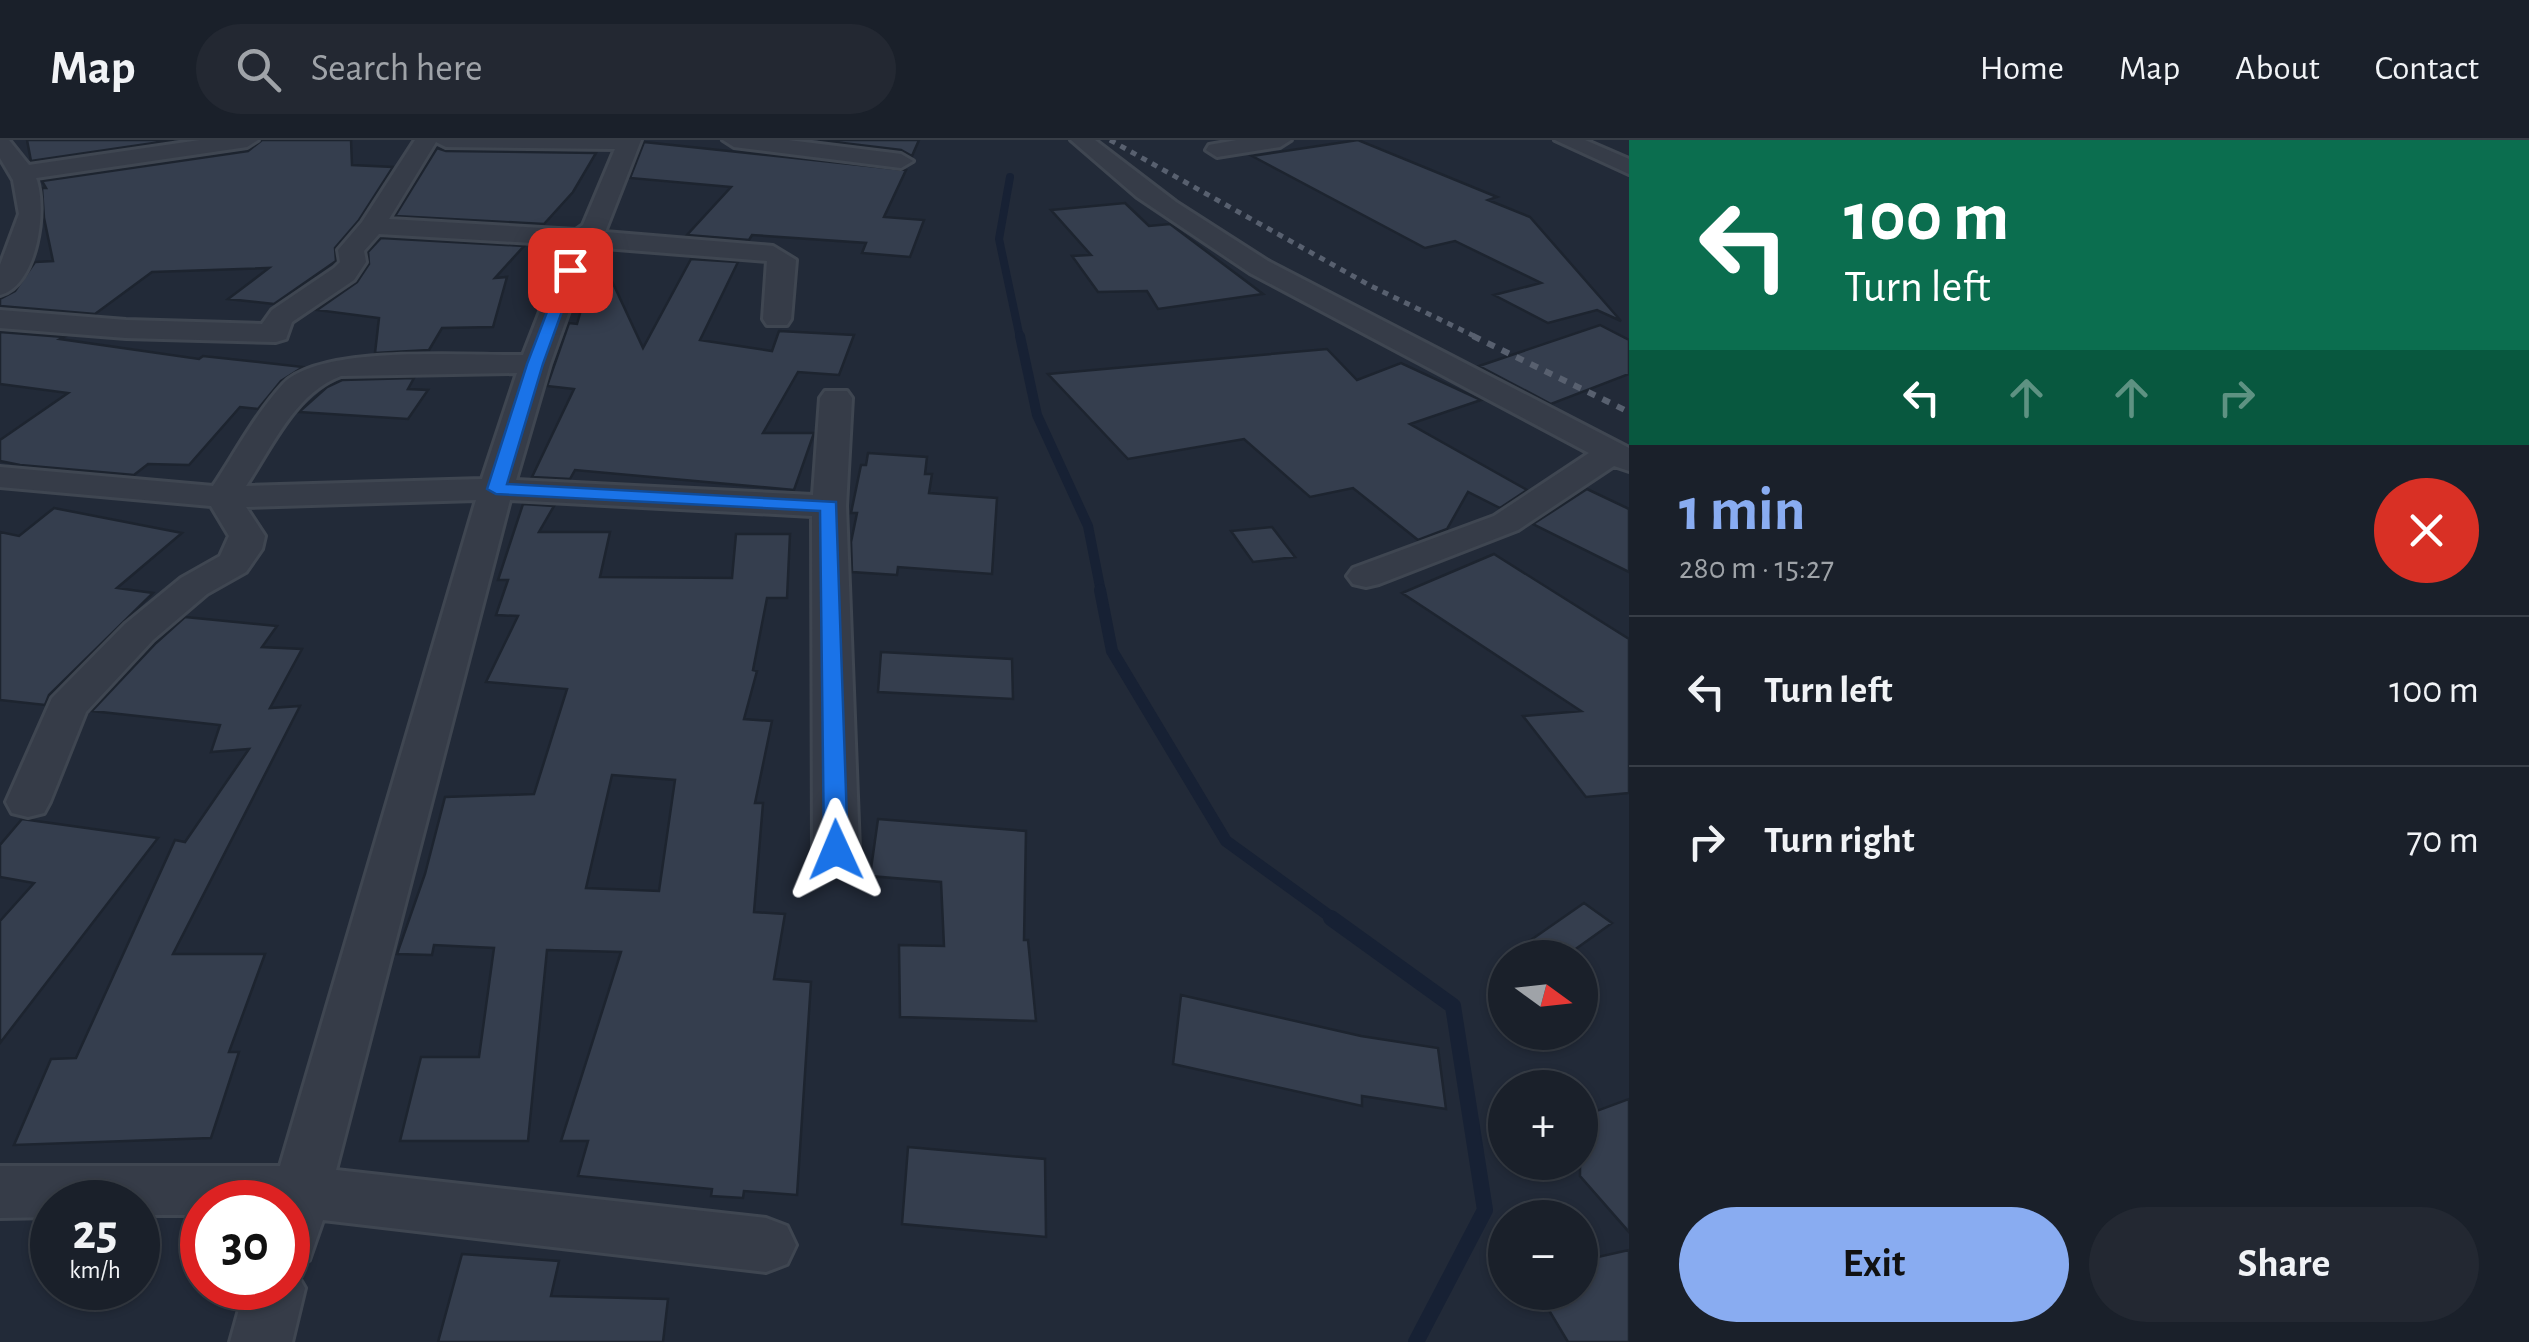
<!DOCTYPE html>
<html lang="en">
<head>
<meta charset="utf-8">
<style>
  body { margin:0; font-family:"Alegreya Sans",sans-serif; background:#232832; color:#f1f3f6; height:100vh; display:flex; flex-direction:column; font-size:38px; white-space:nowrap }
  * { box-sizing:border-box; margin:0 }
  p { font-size:32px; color:#9fa3a8 }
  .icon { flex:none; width:55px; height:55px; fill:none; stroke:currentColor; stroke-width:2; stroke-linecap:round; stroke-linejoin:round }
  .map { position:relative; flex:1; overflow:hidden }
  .sheet { display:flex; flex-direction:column; background:#1a202a; width:900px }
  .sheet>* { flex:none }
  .banner { background:#0b6e4f; color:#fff; overflow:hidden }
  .needle { width:65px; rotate:105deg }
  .buttons { position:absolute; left:1488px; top:800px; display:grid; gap:20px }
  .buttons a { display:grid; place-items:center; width:110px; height:110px; border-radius:50%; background:#1a202a; box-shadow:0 2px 8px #0004,0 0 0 2px #383e47; font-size:50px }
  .speed { position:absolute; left:30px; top:1040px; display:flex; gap:20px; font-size:50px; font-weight:700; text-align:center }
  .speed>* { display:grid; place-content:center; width:130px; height:130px; border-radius:50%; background:#1a202a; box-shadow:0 2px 8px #0004,0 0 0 2px #383e47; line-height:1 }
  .speed small { font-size:25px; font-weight:400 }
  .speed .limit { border:15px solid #d22; background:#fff; color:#111 }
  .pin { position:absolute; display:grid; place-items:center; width:85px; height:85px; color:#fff; margin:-42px; border-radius:20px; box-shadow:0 5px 15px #0006 }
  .me { position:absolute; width:110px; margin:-55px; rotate:359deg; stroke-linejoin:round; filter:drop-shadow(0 0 8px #0008) }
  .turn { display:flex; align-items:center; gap:35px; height:210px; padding:0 50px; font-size:45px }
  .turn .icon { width:130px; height:130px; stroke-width:2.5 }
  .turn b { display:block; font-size:70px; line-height:85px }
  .lanes { display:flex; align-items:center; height:95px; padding:0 50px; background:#0003; justify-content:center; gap:50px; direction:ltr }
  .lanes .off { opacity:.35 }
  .round { display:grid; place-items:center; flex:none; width:105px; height:105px; border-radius:52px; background:#232832 }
  .summary { display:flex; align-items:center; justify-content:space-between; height:170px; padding:0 50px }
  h1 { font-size:60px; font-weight:700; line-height:75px; color:#89acf1 }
  .button { display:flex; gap:20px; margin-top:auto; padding:20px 50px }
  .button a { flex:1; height:115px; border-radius:60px; background:#89acf1; color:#111; font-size:40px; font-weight:700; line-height:115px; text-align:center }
  .button a+a { background:#232832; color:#f1f3f6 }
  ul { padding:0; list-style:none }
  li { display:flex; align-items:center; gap:30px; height:150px; padding:0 50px; border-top:2px solid #383e47 }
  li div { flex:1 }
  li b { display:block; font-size:38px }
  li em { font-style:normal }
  header { display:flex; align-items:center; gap:60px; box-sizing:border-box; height:140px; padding:0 50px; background:#1a202a; border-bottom:2px solid #383e47 }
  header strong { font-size:48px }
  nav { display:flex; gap:55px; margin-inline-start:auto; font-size:35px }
  .search { width:700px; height:90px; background:#232832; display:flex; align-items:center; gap:25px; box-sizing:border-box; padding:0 35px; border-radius:55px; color:#9fa3a8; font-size:38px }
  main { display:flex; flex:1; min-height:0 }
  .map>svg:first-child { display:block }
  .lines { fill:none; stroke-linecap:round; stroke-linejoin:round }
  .stream-far3 { stroke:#172134; stroke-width:8 }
  .stream-far2 { stroke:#172134; stroke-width:10 }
  .stream-far1 { stroke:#172134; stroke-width:12 }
  .stream { stroke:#172134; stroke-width:16 }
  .building { fill:#353e4e; stroke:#1d242f; stroke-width:2.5; fill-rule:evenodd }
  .minor-casing { stroke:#3f4651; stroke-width:6 }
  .minor { fill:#363c48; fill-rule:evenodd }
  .rail-far1 { stroke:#58606f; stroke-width:5; stroke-dasharray:6 6; stroke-linecap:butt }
  .rail { stroke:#58606f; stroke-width:6; stroke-dasharray:8 8; stroke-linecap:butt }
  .route { fill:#1a73e8; stroke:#114b97; stroke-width:2.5 }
</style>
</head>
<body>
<header>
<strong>Map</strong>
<div class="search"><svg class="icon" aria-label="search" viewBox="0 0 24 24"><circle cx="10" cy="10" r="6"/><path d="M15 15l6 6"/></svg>Search here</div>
<nav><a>Home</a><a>Map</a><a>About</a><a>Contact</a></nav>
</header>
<main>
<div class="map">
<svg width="1629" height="1202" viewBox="0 0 1629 1202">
  <rect width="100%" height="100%" fill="#222a38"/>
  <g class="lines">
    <path class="stream-far3" d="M 1010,37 L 999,99 L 1020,198"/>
    <path class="stream-far2" d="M 1020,196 L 1037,275 L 1088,386 L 1101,452"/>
    <path class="stream-far1" d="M 1100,450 L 1112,511 L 1226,701 L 1335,780"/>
    <path class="stream" d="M 1331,778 L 1453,866 L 1485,1070 L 1416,1202"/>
  </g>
  <path class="building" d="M 27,0 L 174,0 L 31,21 Z
    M 262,0 L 351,0 L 352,25 L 393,27 L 359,80 L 335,108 L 336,121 L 274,164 L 228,159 L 269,128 L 152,132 L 95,174 L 0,166 L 0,159 L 15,151 L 35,122 L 53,121 L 44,78 L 42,48 L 46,48 L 42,41 L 248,11 Z
    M 818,0 L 919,0 L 912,16 L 901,10 Z
    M 1358,0 L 1497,57 L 1488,60 L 1530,77 L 1621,181 L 1597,170 L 1548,183 L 1494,155 L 1541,143 L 1455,101 L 1425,108 L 1252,16 Z
    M 644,2 L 906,30 L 884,77 L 924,80 L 910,117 L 862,113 L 866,103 L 752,95 L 749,100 L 687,95 L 731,47 L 630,38 Z
    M 437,8 L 446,11 L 596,13 L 573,52 L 544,84 L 395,76 Z
    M 1125,63 L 1149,86 L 1170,84 L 1263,154 L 1158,169 L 1147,151 L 1098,152 L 1072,116 L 1091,115 L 1051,70 Z
    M 381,98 L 524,106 L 495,138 L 507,137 L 493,187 L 442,188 L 429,210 L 375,213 L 379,178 L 317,170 L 357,142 L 369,124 L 368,112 Z
    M 598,111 L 643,208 L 691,119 L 738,122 L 700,200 L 772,211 L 779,191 L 854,195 L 839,235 L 798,232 L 763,293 L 814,293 L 794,350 L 575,330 L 570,339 L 532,337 L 574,249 L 547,246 L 569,183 L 577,184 Z
    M 1600,185 L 1629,200 L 1629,234 L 1551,264 L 1479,226 Z
    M 0,192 L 64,197 L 60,199 L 199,219 L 203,216 L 303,227 L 281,241 L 258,269 L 240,267 L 189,325 L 148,324 L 134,335 L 20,325 L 0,321 L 0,300 L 68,253 L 0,244 Z
    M 1327,209 L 1357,240 L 1401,223 L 1481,260 L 1410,284 L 1527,350 L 1500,368 L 1468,352 L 1447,389 L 1418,400 L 1353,348 L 1310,357 L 1244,299 L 1128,319 L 1048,234 Z
    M 414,238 L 408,249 L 428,250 L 408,279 L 299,272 L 327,247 L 342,240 Z
    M 868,313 L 927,317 L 925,334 L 932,334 L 929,353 L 997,358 L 992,434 L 898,427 L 897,435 L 852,432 L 851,402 L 857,373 L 851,373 L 861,325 L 866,325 Z
    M 1587,349 L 1629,369 L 1629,432 L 1533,384 Z
    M 523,364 L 554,366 L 539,392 L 610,392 L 600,437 L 732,438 L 736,394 L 790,394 L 787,458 L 767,458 L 753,530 L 757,531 L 744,579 L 772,581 L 755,663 L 763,663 L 754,772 L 785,774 L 774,839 L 811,842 L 797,1055 L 744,1051 L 743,1058 L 711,1056 L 712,1049 L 578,1036 L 588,1001 L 561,1001 L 621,812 L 547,810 L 528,1001 L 400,1001 L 421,917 L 479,917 L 494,808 L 434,805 L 432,815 L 397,814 L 425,734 L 445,657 L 534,654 L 567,549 L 486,542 L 518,476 L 496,475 L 508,440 L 498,440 ZM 612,635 L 675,640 L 659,751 L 586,748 Z
    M 54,368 L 182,393 L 117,448 L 153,453 L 49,555 L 45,565 L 0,560 L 0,392 L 19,396 Z
    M 1272,387 L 1295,417 L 1253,422 L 1231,391 Z
    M 1494,414 L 1629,499 L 1629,653 L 1586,657 L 1523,576 L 1581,571 L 1402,453 Z
    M 185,477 L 277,486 L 262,507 L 302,509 L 270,568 L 300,566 L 173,814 L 265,814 L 229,912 L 239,912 L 211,998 L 14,1005 L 51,919 L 76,918 L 175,700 L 185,702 L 249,609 L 211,612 L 220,585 L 92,571 L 156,503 Z
    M 881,512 L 1012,519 L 1013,559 L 878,552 Z
    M 22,679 L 158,698 L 0,903 L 0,781 L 34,743 L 0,737 L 0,705 Z
    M 878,679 L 1026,691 L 1024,800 L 1028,800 L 1036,881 L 900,877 L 899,805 L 944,806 L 941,742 L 870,736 Z
    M 1584,763 L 1612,783 L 1563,818 L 1505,818 Z
    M 1181,855 L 1361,896 L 1438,908 L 1446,969 L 1362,956 L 1362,966 L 1173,924 Z
    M 1629,959 L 1629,1092 L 1580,1036 L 1580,977 Z
    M 908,1007 L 1045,1019 L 1046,1097 L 902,1084 Z
    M 1629,1110 L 1629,1202 L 1568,1202 L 1538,1152 L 1580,1152 L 1580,1121 Z
    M 462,1114 L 559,1121 L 551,1156 L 668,1159 L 663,1202 L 438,1202 Z"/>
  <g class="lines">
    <g class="minor-casing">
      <path id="minor" d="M 0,0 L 9,0 L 29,25 L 200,0 L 258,0 L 247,7 L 36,38 C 48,69 37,146 0,155 L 0,125 L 19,74 L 13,40 L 0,18 Z
        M 415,0 L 641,0 L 605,92 L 773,106 L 796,120 L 791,179 L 787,185 L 767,185 L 763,179 L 767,121 L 592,107 L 550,224 L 516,340 L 813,355 L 820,258 L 825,251 L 847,251 L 852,258 L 846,366 L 859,709 L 852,721 L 836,725 L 820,721 L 813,709 L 812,376 L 510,360 L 336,1030 L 766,1078 L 787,1086 L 796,1105 L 787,1124 L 766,1132 L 323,1080 L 309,1120 L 292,1126 L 305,1148 L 292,1202 L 230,1202 L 245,1148 L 288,1148 L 288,1062 L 202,1062 L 202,1075 L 138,1075 L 138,1062 L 52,1062 L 52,1077 L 0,1078 L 0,1026 L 280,1026 L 476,360 L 246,367 L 265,396 L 262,409 L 246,432 L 207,454 L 153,500 L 86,572 L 50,662 L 44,673 L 28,677 L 12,673 L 6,662 L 52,558 L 125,484 L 181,438 L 220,416 L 229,396 L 211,366 L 0,347 L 0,327 L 213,346 C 235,313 256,273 283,244 C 321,204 467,216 523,215 L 566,105 L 379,94 L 364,111 L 366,122 L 354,140 L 292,182 L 286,199 L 276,202 L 126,198 L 0,188 L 0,170 L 126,180 L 262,184 L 272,170 L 334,128 L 340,122 L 338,110 L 362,82 ZM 436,2 L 446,7 L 615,9 L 583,85 L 576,90 L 389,79 ZM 517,233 L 482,339 L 246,346 C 272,307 295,253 341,236 Z
        M 723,0 L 788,0 L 901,14 L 913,21 L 901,28 L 734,7 Z
        M 1071,0 L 1095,0 L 1176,62 L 1268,121 L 1629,308 L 1629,331 L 1614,326 L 1518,390 L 1379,444 L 1366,447 L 1353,444 L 1347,436 L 1353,428 L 1494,376 L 1589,313 L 1250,133 L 1137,57 Z
        M 1237,0 L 1291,0 L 1280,7 L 1217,17 L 1206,10 L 1209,5 Z
        M 1555,0 L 1585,0 L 1629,19 L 1629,34 Z"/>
    </g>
    <use href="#minor" class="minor"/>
    <path class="rail-far1" d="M 1110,0 L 1369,145 L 1478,198"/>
    <path class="rail" d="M 1473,196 L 1629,272"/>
  </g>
  <path class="route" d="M 570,126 L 577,130 L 543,224 L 507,344 L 836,362 L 848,710 L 845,716 L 836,718 L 824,710 L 820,371 L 496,354 L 487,349 L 527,224 L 563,130 Z"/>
</svg>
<div class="buttons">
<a><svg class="needle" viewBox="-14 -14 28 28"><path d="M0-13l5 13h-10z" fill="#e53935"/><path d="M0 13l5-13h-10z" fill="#9fa3a8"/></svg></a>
<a>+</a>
<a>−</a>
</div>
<div class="speed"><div>25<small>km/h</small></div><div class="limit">30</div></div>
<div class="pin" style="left:570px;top:130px;background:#d93025"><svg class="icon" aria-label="arrive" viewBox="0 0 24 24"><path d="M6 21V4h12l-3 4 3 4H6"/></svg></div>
<svg class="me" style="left:836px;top:710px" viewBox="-20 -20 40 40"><path d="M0-17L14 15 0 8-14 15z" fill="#1a73e8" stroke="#fff" stroke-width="4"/></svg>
</div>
<section class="sheet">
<div class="banner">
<div class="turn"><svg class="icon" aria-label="left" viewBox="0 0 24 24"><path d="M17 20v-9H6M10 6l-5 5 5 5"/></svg><div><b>100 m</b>Turn left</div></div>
<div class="lanes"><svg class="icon" aria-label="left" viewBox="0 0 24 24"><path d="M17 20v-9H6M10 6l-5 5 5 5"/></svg><svg class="icon off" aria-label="ahead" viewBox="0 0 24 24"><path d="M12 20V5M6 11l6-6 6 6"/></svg><svg class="icon off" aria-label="ahead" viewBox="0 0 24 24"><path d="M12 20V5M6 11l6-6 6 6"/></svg><svg class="icon off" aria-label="right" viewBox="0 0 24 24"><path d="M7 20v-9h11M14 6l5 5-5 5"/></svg></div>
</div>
<div class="summary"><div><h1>1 min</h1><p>280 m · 15:27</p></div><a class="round" style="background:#d93025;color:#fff"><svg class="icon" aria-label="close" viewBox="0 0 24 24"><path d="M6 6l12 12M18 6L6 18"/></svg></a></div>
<ul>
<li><svg class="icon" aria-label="left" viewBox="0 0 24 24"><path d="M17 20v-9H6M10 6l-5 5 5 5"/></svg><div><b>Turn left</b></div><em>100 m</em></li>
<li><svg class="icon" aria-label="right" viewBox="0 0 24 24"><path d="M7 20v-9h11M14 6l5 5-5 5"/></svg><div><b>Turn right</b></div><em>70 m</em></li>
</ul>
<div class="button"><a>Exit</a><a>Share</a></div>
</section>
</main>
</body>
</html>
